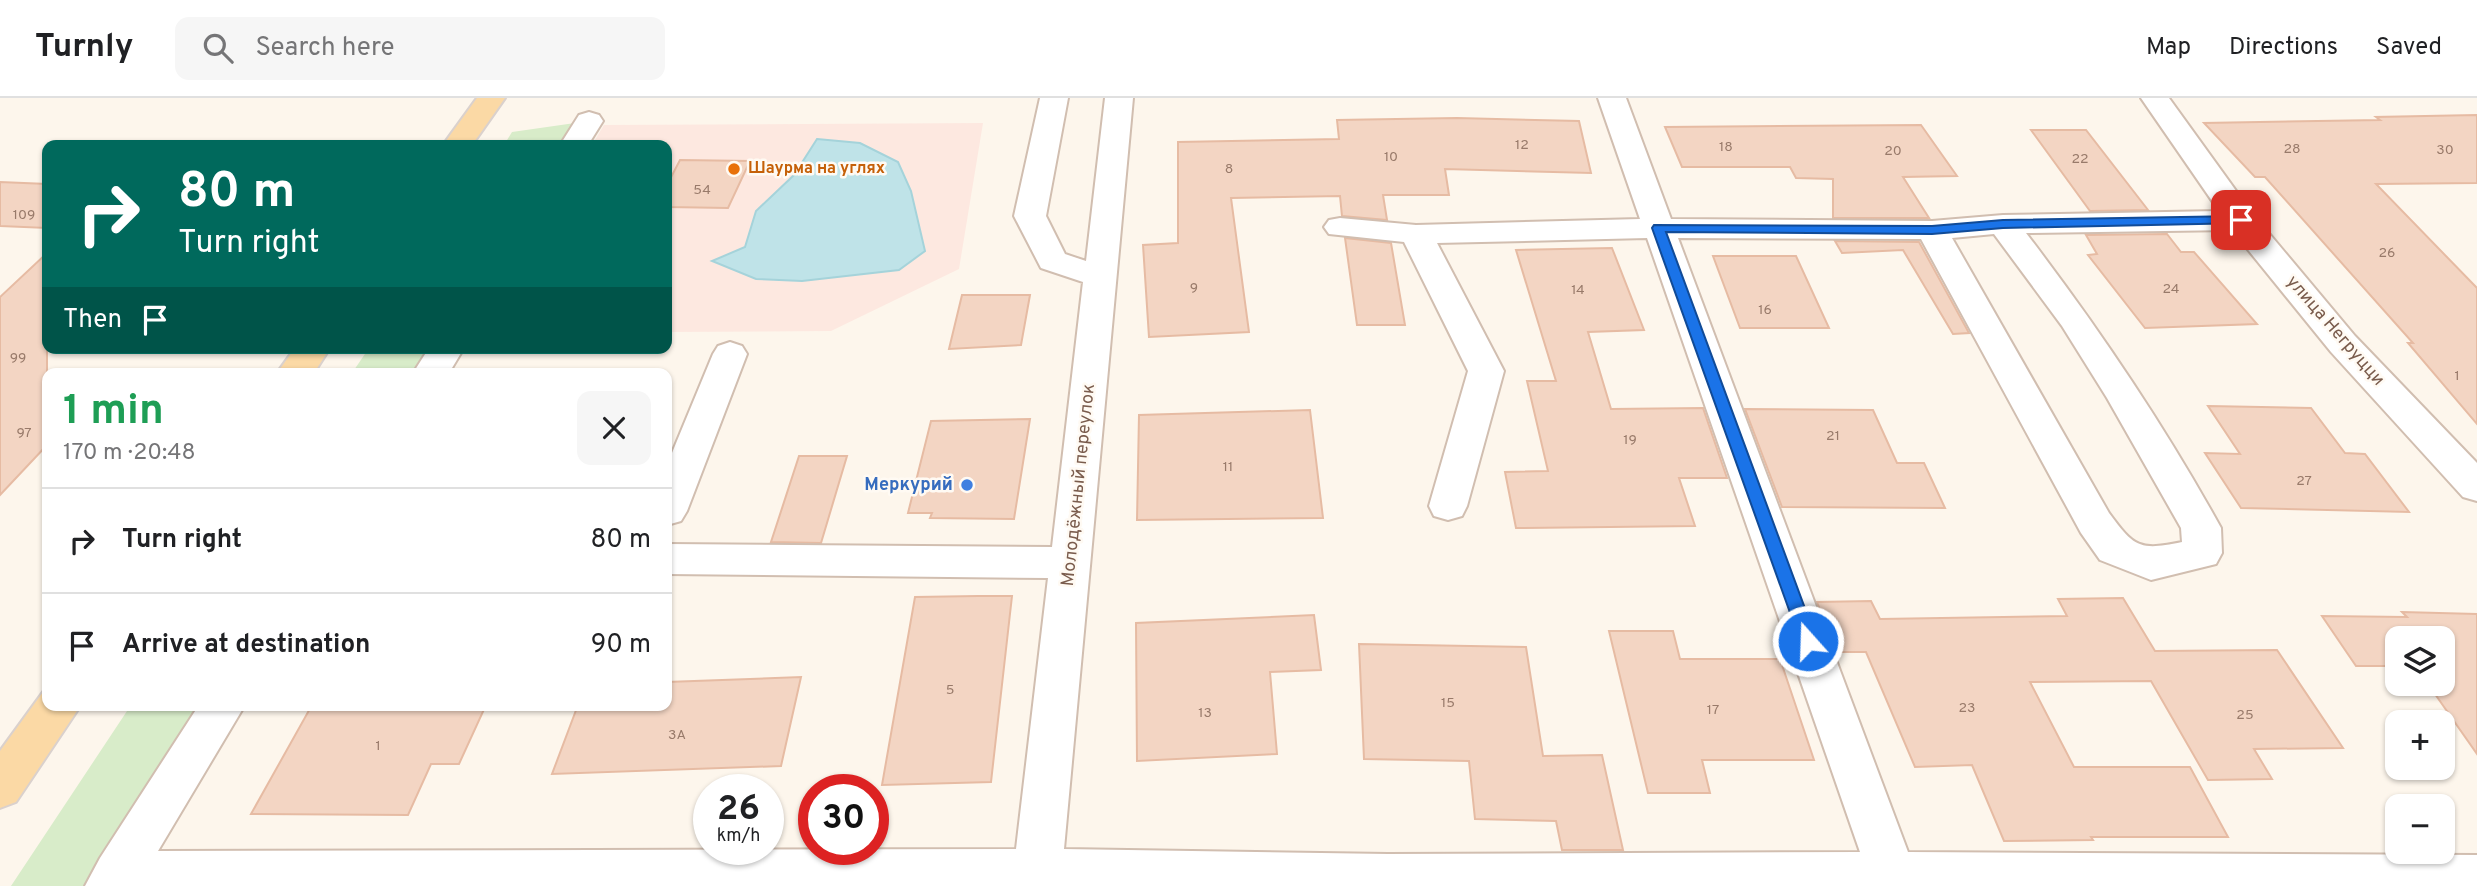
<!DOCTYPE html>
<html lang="en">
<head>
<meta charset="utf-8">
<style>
  body { margin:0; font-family:Overpass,sans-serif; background:#f6f6f6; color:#202124; height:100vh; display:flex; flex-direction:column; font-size:26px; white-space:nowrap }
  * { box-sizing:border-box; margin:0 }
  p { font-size:23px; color:#757577 }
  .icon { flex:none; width:38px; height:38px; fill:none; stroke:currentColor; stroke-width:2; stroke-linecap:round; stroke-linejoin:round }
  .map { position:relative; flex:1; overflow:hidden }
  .sheet { position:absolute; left:42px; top:270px; width:630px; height:343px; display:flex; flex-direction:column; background:#fff; border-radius:14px; box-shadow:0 2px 5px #0004 }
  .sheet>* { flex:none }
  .hud { position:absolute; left:42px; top:42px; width:630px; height:214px; border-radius:14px; box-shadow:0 2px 5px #0004; background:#00695c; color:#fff; overflow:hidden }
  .buttons { position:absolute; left:2385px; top:528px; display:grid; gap:14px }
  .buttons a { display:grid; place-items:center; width:70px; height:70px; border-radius:14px; background:#fff; box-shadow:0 2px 5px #0004; font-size:35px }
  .speed { position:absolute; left:693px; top:676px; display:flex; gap:14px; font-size:35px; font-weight:700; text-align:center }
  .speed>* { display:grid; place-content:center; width:91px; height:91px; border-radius:50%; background:#fff; box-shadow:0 2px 5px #0004; line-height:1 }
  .speed small { font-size:18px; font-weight:400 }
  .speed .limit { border:10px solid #d22; background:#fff; color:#111 }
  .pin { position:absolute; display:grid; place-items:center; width:60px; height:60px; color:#fff; margin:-30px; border-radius:14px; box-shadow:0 4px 10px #0006 }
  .me { position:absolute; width:77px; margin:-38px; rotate:340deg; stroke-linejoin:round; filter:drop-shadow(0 0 5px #0008) }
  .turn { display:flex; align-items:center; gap:24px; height:147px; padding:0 21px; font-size:32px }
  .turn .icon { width:91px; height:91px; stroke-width:2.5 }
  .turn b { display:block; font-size:49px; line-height:60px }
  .then { display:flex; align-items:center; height:66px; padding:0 21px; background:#0003; gap:14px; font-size:26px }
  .round { display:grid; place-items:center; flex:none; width:74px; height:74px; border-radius:14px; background:#f6f6f6 }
  .overview { display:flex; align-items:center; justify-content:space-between; height:119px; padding:0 21px }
  h1 { font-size:42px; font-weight:700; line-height:52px; color:#1e9e55 }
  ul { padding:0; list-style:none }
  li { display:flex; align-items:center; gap:21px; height:105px; padding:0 21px; border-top:2px solid #e0e0e0 }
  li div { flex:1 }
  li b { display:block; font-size:26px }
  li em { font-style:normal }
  header { display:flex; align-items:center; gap:42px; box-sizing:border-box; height:98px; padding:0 35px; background:#fff; border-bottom:2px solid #e0e0e0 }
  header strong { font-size:33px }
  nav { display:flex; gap:38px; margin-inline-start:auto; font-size:24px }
  .search { width:490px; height:63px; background:#f6f6f6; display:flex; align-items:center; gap:18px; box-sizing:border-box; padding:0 24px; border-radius:14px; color:#757577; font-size:26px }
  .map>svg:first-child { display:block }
  .commercial { fill:#fde8e0 }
  .green { fill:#d8ecc9 }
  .water { fill:#bfe3e8; stroke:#a5d3da; stroke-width:2 }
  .building { fill:#f3d5c3; stroke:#e6bba3; stroke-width:2 }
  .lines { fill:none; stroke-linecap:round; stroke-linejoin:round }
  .minor-casing { stroke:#d1beb0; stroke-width:4 }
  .major-casing { stroke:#dad1cd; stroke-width:4 }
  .minor { fill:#fff; fill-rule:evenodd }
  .major { fill:#fbd9a5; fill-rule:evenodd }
  .route { fill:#1a73e8; stroke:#114b97; stroke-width:2 }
  .food-dot { fill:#e8710a; stroke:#fffaf3; stroke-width:2.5 }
  .shop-dot { fill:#3f7fe0; stroke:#fffaf3; stroke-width:2.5 }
  .labels { text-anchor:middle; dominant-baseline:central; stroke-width:5; stroke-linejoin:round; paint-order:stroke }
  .number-label { font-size:14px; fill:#987a6a }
  .far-food-label { font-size:16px; font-weight:bold; fill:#c56008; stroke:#fffaf3; text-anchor:start }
  .street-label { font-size:18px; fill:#7a5c4d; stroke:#fffaf3 }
  .shop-label { font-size:18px; font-weight:bold; fill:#366cbe; stroke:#fffaf3; text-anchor:end }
</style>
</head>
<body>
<header>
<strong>Turnly</strong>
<div class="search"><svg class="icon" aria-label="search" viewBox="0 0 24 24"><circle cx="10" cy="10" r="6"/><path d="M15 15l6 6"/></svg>Search here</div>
<nav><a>Map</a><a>Directions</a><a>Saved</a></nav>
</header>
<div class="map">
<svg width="2477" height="788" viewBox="0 0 2477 788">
  <rect width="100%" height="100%" fill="#fdf6ec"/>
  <path class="commercial" d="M 983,25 L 959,171 L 831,233 L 667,234 L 667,47 L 592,47 L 604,27 Z"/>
  <path class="green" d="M 589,23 L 574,47 L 504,47 L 512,34 Z
    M 369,250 L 447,250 L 431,275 L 352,275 Z
    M 131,607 L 223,607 L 110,788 L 11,788 Z"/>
  <path class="water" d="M 817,41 L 860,45 L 898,64 L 911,93 L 925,153 L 899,172 L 802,183 L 756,181 L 712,163 L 745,149 L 756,113 L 794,77 Z"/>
  <path class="building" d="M 2477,17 L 2477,85 L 2376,86 L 2477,190 L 2477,326 L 2408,245 L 2413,245 L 2265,79 L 2255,79 L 2204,25 L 2380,22 L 2376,19 Z
    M 1457,20 L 1579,23 L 1591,75 L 1445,71 L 1449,97 L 1383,97 L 1387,122 L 1342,118 L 1340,98 L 1231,100 L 1249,234 L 1149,239 L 1143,147 L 1178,145 L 1178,44 L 1339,41 L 1337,22 Z
    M 1921,27 L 1957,78 L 1903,79 L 1929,120 L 1833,120 L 1833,81 L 1796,80 L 1790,69 L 1682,69 L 1665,29 Z
    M 2031,32 L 2086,32 L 2148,112 L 2090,113 Z
    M 680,62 L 750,63 L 728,110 L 667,109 L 667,87 Z
    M 0,84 L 47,86 L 47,130 L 0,128 Z
    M 2167,136 L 2181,154 L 2194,154 L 2257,226 L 2145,230 L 2088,157 L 2097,156 L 2086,137 Z
    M 1345,140 L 1391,145 L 1405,227 L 1357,227 Z
    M 1835,143 L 1919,144 L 1969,235 L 1953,236 L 1903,152 L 1842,155 Z
    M 1612,150 L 1644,232 L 1588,234 L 1611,311 L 1703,310 L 1727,380 L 1679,380 L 1695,428 L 1516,430 L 1505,374 L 1548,373 L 1527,283 L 1556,283 L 1516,152 Z
    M 47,155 L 47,347 L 0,397 L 0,199 Z
    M 1713,158 L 1796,158 L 1829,230 L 1740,230 Z
    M 962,197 L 1030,197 L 1021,247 L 949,251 Z
    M 2208,308 L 2311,310 L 2345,355 L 2365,356 L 2409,414 L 2241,410 L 2205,355 L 2240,356 Z
    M 1745,311 L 1873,312 L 1897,365 L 1924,365 L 1945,410 L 1782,409 Z
    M 1310,312 L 1323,420 L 1137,422 L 1139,317 Z
    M 1030,321 L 1014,421 L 930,420 L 932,415 L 908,415 L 931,323 Z
    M 799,358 L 847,358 L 821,445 L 771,444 Z
    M 978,498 L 1012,498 L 991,684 L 882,687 L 915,499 Z
    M 2123,500 L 2155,553 L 2277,552 L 2343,650 L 2254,651 L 2272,681 L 2208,682 L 2151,583 L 2030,584 L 2074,669 L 2190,669 L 2228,739 L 2091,739 L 2093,742 L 2004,743 L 1972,667 L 1915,669 L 1866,554 L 1836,554 L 1817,504 L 1871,503 L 1880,521 L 2067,518 L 2058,501 Z
    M 2402,514 L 2477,516 L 2477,656 L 2428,586 L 2443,586 L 2443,541 L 2398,541 L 2398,568 L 2356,568 L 2322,518 L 2407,519 Z
    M 1314,517 L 1321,572 L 1270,574 L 1277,656 L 1137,663 L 1136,525 Z
    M 1609,533 L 1673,533 L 1680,561 L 1780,561 L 1814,662 L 1702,662 L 1710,695 L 1648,695 Z
    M 1359,546 L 1526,549 L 1543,658 L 1602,657 L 1623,752 L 1562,752 L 1556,723 L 1475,721 L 1469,663 L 1364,661 Z
    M 801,579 L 781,668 L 552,676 L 578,607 L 667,607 L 667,584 Z
    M 312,607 L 486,607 L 459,666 L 431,666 L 408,717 L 251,716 Z"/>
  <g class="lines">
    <g class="minor-casing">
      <path id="minor" d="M 1040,0 L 1068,0 L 1046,118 L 1065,156 L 1086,163 L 1105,0 L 1133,0 L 1064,751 L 1388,756 L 1860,754 L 1647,140 L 1437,145 L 1504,273 L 1467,408 L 1462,418 L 1448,422 L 1434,418 L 1429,408 L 1468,273 L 1404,144 L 1329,136 L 1324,129 L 1329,122 L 1340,120 L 1416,127 L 1640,121 L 1598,0 L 1626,0 L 1671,121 L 1932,123 L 2003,117 L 2219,113 L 2141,0 L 2169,0 L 2252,115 L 2355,238 L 2477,365 L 2477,403 L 2463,399 L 2331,254 L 2232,132 L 2026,135 C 2098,229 2164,327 2221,430 L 2222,455 L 2216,466 L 2151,482 L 2100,462 L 2081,435 L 1921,141 L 1678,140 L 1908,754 L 2477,757 L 2477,788 L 85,788 L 100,760 L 199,607 L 245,607 L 158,753 L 1016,751 L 1048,480 L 667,476 L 667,446 L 1052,449 L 1083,184 L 1041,170 L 1014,118 ZM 1994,136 L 2062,228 L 2107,300 L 2181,430 L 2182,444 C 2139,453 2134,449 2109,415 L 1952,140 Z
        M 589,14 L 599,17 L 603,23 L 588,47 L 560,47 L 579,17 Z
        M 730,244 L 742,248 L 747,256 L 687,413 L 681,423 L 667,427 L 667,367 L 713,256 L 718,248 Z
        M 429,250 L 464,250 L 449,275 L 413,275 Z"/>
    </g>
    <g class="major-casing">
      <path id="major" d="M 477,0 L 505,0 L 472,47 L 443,47 Z
        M 295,250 L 330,250 L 314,275 L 277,275 Z
        M 47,593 L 47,607 L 81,607 L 16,704 L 0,710 L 0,653 L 43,594 Z"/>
    </g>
    <use href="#minor" class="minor"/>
    <use href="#major" class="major"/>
  </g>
  <path class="route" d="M 2241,118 L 2245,119 L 2245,125 L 2003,130 L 1932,136 L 1666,134 L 1817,543 L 1814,548 L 1802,548 L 1652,130 L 1654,127 L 1932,128 L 2003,122 Z"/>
  <circle class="food-dot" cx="734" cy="71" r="7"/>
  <circle class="shop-dot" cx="967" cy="387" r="7"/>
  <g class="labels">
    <g class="number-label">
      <text x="1522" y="47">12</text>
      <text x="1726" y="49">18</text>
      <text x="2292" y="51">28</text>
      <text x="2445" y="52">30</text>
      <text x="1893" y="53">20</text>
      <text x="1391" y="59">10</text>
      <text x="2080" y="61">22</text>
      <text x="1229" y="71">8</text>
      <text x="702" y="92">54</text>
      <text x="24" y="117">109</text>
      <text x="2387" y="155">26</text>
      <text x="1194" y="190">9</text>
      <text x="2171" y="191">24</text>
      <text x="1578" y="192">14</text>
      <text x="1765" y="212">16</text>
      <text x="18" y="260">99</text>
      <text x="2457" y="278">1</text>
      <text x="24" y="335">97</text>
      <text x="1833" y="338">21</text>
      <text x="1630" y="342">19</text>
      <text x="1228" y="369">11</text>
      <text x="2304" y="383">27</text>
      <text x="950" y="592">5</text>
      <text x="1448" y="605">15</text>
      <text x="1967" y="610">23</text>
      <text x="1713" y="612">17</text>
      <text x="1205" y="615">13</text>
      <text x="2245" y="617">25</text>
      <text x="677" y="637">3A</text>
      <text x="378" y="648">1</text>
    </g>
    <g class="far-food-label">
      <text x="748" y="71">Шаурма на углях</text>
    </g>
    <g class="street-label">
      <text transform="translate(2335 233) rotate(49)">улица Негруцци</text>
      <text transform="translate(1079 387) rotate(-84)">Молодёжный переулок</text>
    </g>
    <g class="shop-label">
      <text x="953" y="387">Меркурий</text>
    </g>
  </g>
</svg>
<div class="buttons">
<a><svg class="icon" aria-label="layers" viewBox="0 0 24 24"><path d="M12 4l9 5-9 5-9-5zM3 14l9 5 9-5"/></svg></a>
<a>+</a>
<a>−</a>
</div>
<div class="speed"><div>26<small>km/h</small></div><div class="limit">30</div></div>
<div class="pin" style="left:2241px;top:122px;background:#d93025"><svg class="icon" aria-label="arrive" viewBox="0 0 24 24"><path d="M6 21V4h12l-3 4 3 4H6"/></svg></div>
<svg class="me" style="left:1808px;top:543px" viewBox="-20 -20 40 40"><circle r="17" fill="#1a73e8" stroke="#fff" stroke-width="3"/><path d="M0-11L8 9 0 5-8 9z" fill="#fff"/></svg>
<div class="hud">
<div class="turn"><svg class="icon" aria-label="right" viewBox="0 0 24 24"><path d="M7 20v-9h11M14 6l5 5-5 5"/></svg><div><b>80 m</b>Turn right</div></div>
<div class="then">Then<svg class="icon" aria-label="arrive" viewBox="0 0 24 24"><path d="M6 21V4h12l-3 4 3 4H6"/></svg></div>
</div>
<section class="sheet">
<div class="overview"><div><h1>1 min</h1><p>170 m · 20:48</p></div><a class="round"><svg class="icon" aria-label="close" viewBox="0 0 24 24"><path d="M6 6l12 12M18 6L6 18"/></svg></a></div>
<ul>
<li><svg class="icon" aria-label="right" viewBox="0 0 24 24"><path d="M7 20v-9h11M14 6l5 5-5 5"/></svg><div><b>Turn right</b></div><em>80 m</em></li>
<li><svg class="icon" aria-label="arrive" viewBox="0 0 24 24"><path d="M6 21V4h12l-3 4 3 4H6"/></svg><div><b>Arrive at destination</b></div><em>90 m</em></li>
</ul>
</section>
</div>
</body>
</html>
